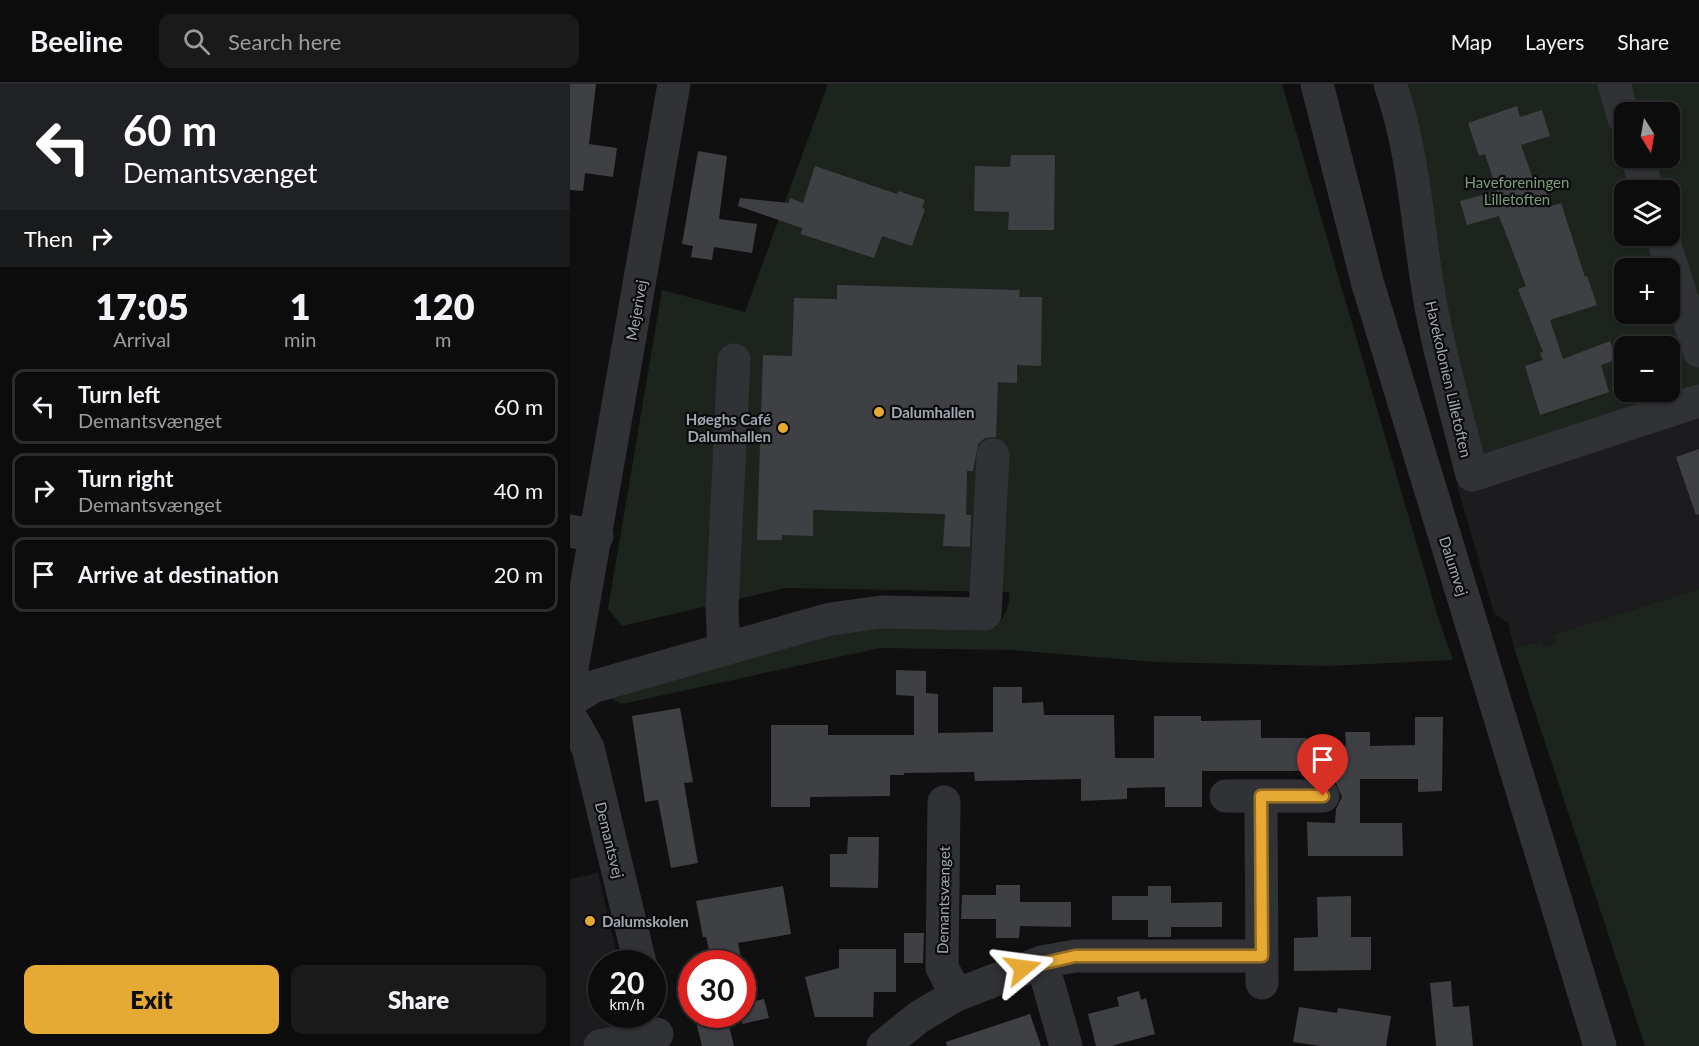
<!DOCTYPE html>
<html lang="en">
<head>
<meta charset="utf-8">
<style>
  body { margin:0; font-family:Lato,sans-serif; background:#1a1a1b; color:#f1f3f6; height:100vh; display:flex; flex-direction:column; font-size:22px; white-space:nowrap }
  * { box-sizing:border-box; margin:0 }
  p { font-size:20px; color:#9a9b9d }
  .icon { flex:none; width:33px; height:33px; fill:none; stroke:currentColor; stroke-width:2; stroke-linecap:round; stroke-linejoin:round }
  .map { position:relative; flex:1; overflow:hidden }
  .details { display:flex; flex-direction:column; background:#0c0c0d; width:570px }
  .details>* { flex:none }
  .guide { background:#202124; color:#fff; overflow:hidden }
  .needle { width:39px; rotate:169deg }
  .controls { position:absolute; left:1044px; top:18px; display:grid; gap:12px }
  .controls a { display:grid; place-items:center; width:66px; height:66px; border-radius:12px; background:#0c0c0d; box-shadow:0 2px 4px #0004,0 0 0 2px #2c2c2e; font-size:30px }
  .speed { position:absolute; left:18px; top:866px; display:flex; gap:12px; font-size:30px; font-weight:700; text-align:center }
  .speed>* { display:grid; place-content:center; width:78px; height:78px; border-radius:50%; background:#0c0c0d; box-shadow:0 2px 4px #0004,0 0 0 2px #2c2c2e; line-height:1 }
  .speed small { font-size:15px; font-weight:400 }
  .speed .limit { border:9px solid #d22; background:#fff; color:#111 }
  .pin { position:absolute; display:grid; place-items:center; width:51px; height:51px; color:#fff; margin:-62px -26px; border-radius:50% 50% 50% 0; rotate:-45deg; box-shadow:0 0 6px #0007 }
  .pin .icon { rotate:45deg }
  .me { position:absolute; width:66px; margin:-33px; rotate:74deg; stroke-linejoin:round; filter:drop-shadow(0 0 4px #0008) }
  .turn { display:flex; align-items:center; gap:21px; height:126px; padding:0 24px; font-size:27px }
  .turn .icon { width:78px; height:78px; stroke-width:2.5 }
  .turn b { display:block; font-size:42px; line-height:51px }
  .then { display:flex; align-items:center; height:57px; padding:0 24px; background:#0003; gap:12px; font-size:22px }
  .eta { display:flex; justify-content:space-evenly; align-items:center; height:102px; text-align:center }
  .eta b { font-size:36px; font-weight:800; line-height:42px }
  .cta { display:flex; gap:12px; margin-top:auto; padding:12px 24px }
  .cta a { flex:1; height:69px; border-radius:12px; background:#e6a934; color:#111; font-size:24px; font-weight:800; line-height:69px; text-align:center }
  .cta a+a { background:#1a1a1b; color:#f1f3f6 }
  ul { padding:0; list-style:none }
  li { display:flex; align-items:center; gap:18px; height:75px; margin:0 12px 9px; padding:0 12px; border:3px solid #2c2c2e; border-radius:12px }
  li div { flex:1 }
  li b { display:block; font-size:22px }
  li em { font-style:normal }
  header { display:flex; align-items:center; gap:36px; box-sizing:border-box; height:84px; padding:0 30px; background:#0c0c0d; border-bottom:2px solid #2c2c2e }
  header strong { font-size:28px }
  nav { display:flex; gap:33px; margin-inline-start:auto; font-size:21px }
  .search { width:420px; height:54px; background:#1a1a1b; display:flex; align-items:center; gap:15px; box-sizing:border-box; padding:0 21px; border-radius:12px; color:#9a9b9d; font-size:22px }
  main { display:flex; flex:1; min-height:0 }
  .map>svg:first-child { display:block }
  .built { fill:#1c1c1e }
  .green { fill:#1d241e; fill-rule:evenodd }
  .building { fill:#3f4044 }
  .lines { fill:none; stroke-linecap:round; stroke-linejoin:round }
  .minor { stroke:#313236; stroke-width:33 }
  .route-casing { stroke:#966e22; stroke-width:15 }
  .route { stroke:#e6a934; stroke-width:10 }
  .poi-dot { fill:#e6a934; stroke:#0b0b0c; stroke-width:2 }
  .labels { text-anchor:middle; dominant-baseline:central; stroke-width:4.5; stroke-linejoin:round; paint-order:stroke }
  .park-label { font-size:15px; fill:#7a9c7c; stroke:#0b0b0c }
  .street-label { font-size:15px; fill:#a2a7b1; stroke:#0b0b0c }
  .poi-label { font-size:15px; font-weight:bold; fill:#a2a7b1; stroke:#0b0b0c; text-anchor:start }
</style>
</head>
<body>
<header>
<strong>Beeline</strong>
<div class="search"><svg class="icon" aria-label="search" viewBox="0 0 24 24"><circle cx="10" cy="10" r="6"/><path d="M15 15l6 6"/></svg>Search here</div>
<nav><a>Map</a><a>Layers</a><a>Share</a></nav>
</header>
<main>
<section class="details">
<div class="guide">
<div class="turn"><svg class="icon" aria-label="left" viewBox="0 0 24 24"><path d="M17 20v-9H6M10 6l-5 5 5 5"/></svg><div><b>60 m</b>Demantsvænget</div></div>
<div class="then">Then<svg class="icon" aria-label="right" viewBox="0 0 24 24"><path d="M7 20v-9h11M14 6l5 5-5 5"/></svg></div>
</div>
<div class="eta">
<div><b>17:05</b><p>Arrival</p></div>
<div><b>1</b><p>min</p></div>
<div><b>120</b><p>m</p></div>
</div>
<ul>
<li><svg class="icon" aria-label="left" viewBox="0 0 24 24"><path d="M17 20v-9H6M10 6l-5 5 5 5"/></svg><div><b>Turn left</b><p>Demantsvænget</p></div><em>60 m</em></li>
<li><svg class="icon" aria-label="right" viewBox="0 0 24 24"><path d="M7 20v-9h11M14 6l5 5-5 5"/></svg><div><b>Turn right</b><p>Demantsvænget</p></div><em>40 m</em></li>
<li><svg class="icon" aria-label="arrive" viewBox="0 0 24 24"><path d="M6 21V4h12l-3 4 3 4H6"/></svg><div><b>Arrive at destination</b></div><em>20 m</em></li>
</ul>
<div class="cta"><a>Exit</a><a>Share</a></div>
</section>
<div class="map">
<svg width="1129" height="962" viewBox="0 0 1129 962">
  <rect width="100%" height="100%" fill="#101011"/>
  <path class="built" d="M 1129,326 L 1129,505 L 984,550 L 986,559 L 973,563 L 971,557 L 944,564 L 938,539 L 924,529 L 887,401 Z
    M 28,789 L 49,879 L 32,879 L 32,930 L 61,930 L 69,962 L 0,962 L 0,795 Z"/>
  <path class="green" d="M 258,0 L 712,0 L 868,533 L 883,576 L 757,582 L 584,578 L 441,566 L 310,564 L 52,620 L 39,613 L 279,546 L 303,542 L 425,544 C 434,533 441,522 439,508 L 216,504 L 52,542 L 38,525 L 92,206 L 175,228 Z
    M 811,0 L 1129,0 L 1129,326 L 898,397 ZM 1054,28 L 1100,28 L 1100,74 L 1054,74 ZM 1054,106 L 1100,106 L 1100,152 L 1054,152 ZM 1054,184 L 1100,184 L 1100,230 L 1054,230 ZM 1054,262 L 1100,262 L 1100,308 L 1054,308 Z
    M 1129,505 L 1129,962 L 1075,962 L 944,564 L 972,557 L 973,563 L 986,559 L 984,550 Z"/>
  <path class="building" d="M 0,0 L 26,0 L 19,60 L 47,64 L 43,93 L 15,89 L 13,107 L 0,106 Z
    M 947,22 L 950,33 L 972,26 L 980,52 L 951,61 L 965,101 L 973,98 L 981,122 L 991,119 L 1015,193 L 1017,192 L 1027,221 L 980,236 L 993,275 L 1040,257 L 1046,276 L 1031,281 L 1039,308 L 970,331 L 955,282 L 973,276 L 970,269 L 973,268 L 948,205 L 956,202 L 929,132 L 897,141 L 890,117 L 927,107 L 915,70 L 909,72 L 898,39 Z
    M 128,67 L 157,72 L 149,135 L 187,140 L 182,169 L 144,163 L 142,176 L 121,173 L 123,162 L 112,160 Z
    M 441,71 L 485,71 L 484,146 L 438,146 L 439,128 L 404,127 L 405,82 L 440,83 Z
    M 245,82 L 327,110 L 328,107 L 355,116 L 352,124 L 355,125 L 342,162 L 312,152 L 304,174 L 231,150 L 232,144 L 168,122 L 170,114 L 219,119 L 220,114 L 233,119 Z
    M 267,201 L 450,206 L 449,213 L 472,213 L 471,282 L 447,281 L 447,299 L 428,298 L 426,353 L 415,354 L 408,360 L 403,387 L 397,387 L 396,431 L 401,431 L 400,463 L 373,462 L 375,430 L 243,426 L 243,452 L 212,451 L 212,456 L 187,456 L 193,271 L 222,272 L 224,214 L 267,215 Z
    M 1129,365 L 1129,430 L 1126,431 L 1106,373 Z
    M 326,586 L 356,587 L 356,609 L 368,610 L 368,649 L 423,648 L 423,603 L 452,603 L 452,619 L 473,618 L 474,631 L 544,631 L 545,674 L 584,674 L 584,632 L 631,632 L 631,637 L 691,636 L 691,654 L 737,654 L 737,663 L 776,662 L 775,648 L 800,648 L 800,662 L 845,661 L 845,633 L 873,633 L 872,707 L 848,708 L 848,695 L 790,695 L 790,739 L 832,739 L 833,772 L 738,772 L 737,738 L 765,739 L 766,725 L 772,713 L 766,699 L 766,687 L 632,687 L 632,723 L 595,723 L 595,703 L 557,704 L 557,715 L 511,717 L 511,695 L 405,697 L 404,688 L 334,689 L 334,691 L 320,691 L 320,712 L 240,713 L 240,723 L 201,723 L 201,641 L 258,641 L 258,651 L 344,651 L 344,612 L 326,611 Z
    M 110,624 L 123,698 L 114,699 L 128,779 L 101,784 L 88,716 L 75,718 L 62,632 Z
    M 278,753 L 309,753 L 308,804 L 260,803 L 260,770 L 277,770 Z
    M 426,801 L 450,801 L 450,818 L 501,818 L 501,843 L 450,842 L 449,854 L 426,854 L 426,835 L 391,835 L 392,811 L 426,811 Z
    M 213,802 L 221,850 L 168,859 L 172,879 L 142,879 L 136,853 L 133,853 L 126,817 Z
    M 578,802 L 601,802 L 601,819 L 652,818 L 652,843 L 601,843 L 601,853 L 578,853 L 578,836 L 542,836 L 542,812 L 578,812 Z
    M 781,812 L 781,853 L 801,853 L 801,886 L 724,887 L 724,854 L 748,853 L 747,813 Z
    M 334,849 L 354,849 L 353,879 L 334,879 Z
    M 269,865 L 326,865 L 326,908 L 304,908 L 303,933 L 245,933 L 235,893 L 269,884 Z
    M 881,897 L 883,923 L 899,922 L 903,962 L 866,962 L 860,899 Z
    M 569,907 L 571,916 L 576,914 L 585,950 L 541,962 L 526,962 L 518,930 L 549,922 L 547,913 Z
    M 194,915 L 199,934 L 172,940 L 172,920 Z
    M 729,923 L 767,929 L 768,924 L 821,932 L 816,962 L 751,962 L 723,958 Z
    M 124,930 L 156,930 L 164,962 L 132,962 Z
    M 460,930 L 471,962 L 377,962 L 376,958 Z"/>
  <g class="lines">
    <path class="minor" d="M 747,0 L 797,197 L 1030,962
      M 820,0 C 845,70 847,144 860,217 C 870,275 888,333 902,391 L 1129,317
      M 1044,0 L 1054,34
      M 1067,74 L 1078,106
      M 1092,152 L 1129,267
      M 0,447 L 27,452
      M 154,565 L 152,524 L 164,276
      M 0,596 L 104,0
      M 0,617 L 22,603 L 260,535 L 311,528 L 415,530 L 423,371
      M 0,637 L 4,639 L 18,664 L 70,879
      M 656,712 L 753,712
      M 691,712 L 692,899
      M 374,718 L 372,883 L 386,911
      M 472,878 L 496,962
      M 30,962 L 87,950
      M 313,962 L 349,933 L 386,911 L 472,878 L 505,872 L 692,872"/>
  </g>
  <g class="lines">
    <g class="route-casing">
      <path id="route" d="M 453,884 L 505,872 L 692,872 L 691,712 L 753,712"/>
    </g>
    <use href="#route" class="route"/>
  </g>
  <g class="poi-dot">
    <circle cx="309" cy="328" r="6"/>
    <circle cx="213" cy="344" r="6"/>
    <circle cx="20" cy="837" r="6"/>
  </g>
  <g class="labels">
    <g class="park-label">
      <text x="947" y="98">Haveforeningen<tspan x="947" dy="17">Lilletoften</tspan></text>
    </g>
    <g class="street-label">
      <text transform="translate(66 226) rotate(-80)">Mejerivej</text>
      <text transform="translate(879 295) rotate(77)">Havekolonien Lilletoften</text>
      <text transform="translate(884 482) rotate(72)">Dalumvej</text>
      <text transform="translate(40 756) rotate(76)">Demantsvej</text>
      <text transform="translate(373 816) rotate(-89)">Demantsvænget</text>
    </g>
    <g class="poi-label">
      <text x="321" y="328">Dalumhallen</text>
      <text x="201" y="335" text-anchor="end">Høeghs Café<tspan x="201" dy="17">Dalumhallen</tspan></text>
      <text x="32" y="837">Dalumskolen</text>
    </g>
  </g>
</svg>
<div class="controls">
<a><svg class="needle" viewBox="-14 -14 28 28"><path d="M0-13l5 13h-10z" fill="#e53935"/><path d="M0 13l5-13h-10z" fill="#9a9b9d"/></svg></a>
<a><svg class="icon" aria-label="layers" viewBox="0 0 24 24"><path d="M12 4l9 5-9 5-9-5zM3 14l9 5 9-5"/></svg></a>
<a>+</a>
<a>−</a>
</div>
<div class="speed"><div>20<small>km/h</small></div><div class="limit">30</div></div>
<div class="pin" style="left:753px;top:712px;background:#d93025"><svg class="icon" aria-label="arrive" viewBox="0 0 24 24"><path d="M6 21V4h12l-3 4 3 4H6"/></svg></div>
<svg class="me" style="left:453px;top:884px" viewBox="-20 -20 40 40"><path d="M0-17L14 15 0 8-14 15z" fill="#e6a934" stroke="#fff" stroke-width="4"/></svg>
</div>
</main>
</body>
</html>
